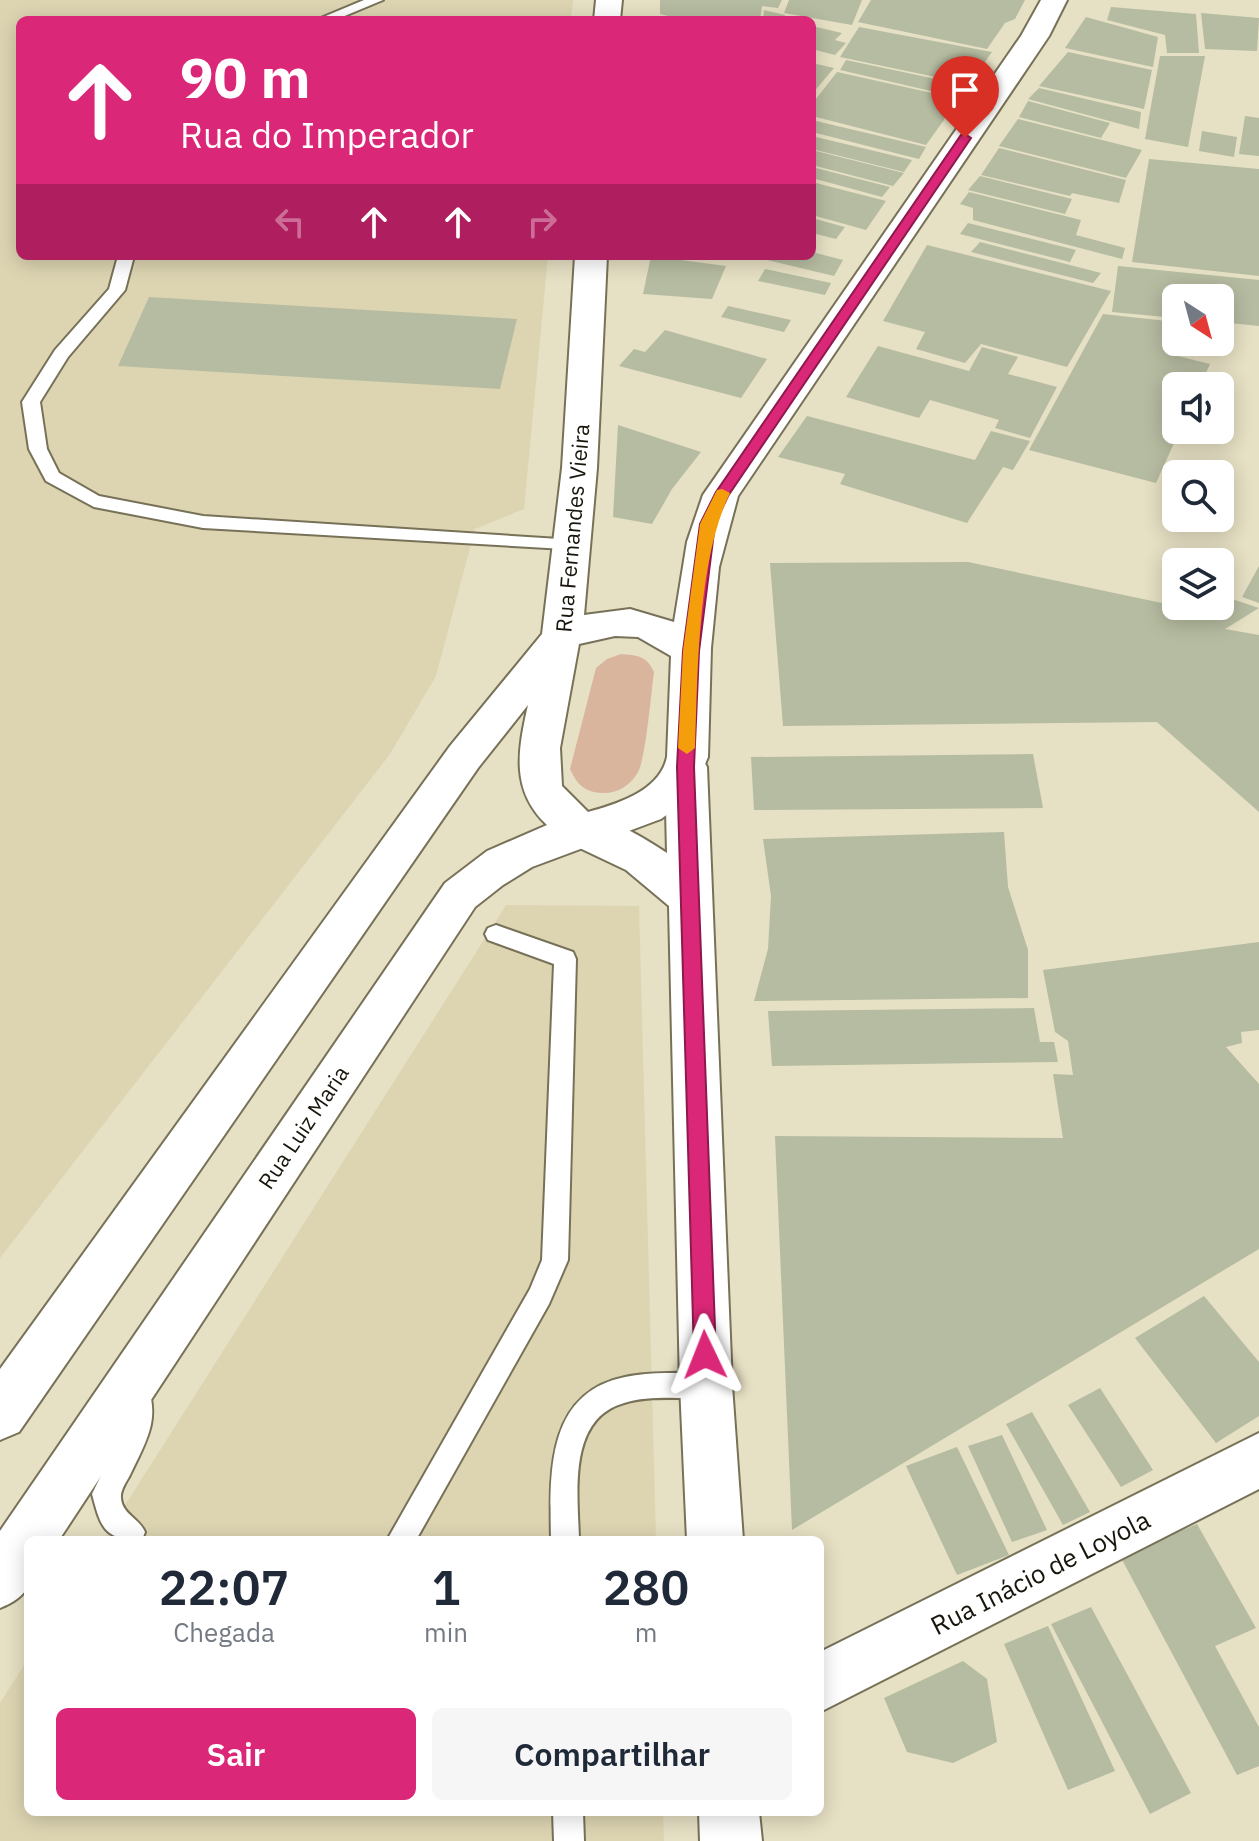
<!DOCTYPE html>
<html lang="pt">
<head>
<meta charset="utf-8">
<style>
  body { margin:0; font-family:"IBM Plex Sans",sans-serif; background:#f6f6f7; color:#1f2937; height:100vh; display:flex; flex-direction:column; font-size:30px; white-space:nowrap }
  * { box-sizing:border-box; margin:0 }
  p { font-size:26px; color:#747a83 }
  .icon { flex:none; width:44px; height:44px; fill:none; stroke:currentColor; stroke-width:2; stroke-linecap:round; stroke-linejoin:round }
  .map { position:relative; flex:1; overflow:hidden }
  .panel { position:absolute; left:24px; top:1536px; width:800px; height:280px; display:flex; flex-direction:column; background:#fff; border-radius:12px; box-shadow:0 4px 20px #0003 }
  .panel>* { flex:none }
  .guide { position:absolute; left:16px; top:16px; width:800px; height:244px; border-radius:12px; box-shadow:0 4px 20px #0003; background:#db2777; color:#fff; overflow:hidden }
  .needle { width:52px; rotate:144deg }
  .tools { position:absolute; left:1162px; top:284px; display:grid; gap:16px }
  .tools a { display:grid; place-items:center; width:72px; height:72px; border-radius:12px; background:#fff; box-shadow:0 4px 20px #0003; font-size:40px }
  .pin { position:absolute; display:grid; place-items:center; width:68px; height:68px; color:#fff; margin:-82px -34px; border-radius:50% 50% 50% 0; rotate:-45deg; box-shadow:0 0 8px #0007 }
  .pin .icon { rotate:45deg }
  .me { position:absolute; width:88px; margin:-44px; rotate:358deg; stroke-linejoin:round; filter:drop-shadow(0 0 6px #0008) }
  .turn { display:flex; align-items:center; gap:28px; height:168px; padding:0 32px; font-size:36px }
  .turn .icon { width:104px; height:104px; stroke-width:2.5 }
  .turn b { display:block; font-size:56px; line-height:68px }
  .lanes { display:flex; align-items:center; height:76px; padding:0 32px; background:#0003; justify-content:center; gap:40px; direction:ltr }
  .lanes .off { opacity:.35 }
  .eta { display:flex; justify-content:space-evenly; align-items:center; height:136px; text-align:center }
  .eta b { font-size:48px; font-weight:600; line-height:56px }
  .cta { display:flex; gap:16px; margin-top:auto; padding:16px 32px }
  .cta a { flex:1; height:92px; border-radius:12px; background:#db2777; color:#fff; font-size:32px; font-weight:600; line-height:92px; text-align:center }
  .cta a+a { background:#f6f6f7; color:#1f2937 }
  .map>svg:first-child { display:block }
  .built { fill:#ddd5b2 }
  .green { fill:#d9b59d }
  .building { fill:#b6bca1 }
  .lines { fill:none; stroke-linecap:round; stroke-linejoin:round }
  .service-casing { stroke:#777158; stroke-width:4 }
  .minor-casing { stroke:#777158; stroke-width:4 }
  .secondary-casing { stroke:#777158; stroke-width:4 }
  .primary-casing { stroke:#777158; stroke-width:4 }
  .service { fill:#fff; fill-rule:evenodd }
  .minor { fill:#fff; fill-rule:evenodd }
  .secondary { fill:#fff; fill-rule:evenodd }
  .primary { fill:#fff; fill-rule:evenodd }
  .route { fill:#db2777; stroke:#8e194d; stroke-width:2 }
  .slow { fill:#f59e0b }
  .labels { text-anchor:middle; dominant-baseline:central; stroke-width:7; stroke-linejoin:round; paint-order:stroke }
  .street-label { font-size:22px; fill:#18150b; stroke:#fff }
  .near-street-label { font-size:26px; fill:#18150b; stroke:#fff }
</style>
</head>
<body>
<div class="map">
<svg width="1259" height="1841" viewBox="0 0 1259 1841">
  <rect width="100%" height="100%" fill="#e6e0c4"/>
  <path class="built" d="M 0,0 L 573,0 L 571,20 L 20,20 L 20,256 L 548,256 L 524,509 L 475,529 L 436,676 L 390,754 L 0,1258 Z
    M 506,905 L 639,906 L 656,1540 L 103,1540 Z
    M 28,1659 L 28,1812 L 663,1812 L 664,1841 L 0,1841 L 0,1703 Z"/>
  <path class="green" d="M 621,654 C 637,655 647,656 654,672 C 651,693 646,757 638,772 C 631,785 617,794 602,793 C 584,792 577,784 570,769 L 596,668 L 607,659 Z"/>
  <path class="building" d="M 660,0 L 782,0 L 778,8 L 762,6 L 760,20 L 684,20 L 660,14 Z
    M 789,0 L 862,0 L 852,25 L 784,13 Z
    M 871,0 L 1025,0 L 1015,19 L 1005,23 L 987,49 L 858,22 Z
    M 1111,7 L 1196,14 L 1199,53 L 1167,53 L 1165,35 L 1107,20 Z
    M 764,10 L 785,15 L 784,20 L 763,20 Z
    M 1201,13 L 1259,18 L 1257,51 L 1205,49 Z
    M 1086,17 L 1158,37 L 1153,67 L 1065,48 Z
    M 812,26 L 842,33 L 835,40 L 846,43 L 835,55 L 812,49 Z
    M 859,27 L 992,52 L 969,84 L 840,57 Z
    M 1068,52 L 1152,70 L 1144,109 L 1039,86 Z
    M 1160,56 L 1205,56 L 1188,147 L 1145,139 Z
    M 846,60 L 955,83 L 948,95 L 840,70 Z
    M 812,63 L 834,68 L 812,94 Z
    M 837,72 L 959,99 L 926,145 L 812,116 L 812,104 Z
    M 1039,88 L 1141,112 L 1139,129 L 1028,99 Z
    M 1028,101 L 1110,123 L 1101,138 L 1019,117 Z
    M 1245,116 L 1259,118 L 1259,156 L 1239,154 Z
    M 1018,119 L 1142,150 L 1126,178 L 999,146 Z
    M 812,120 L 926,147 L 919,159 L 812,132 Z
    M 1202,131 L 1237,137 L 1234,157 L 1199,151 Z
    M 812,136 L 912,160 L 904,172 L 812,149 Z
    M 999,148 L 1126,180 L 1119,203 L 1072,193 L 1070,196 L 981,175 Z
    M 812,150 L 904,173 L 893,186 L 812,165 Z
    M 1149,159 L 1259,169 L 1259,276 L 1132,262 Z
    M 812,167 L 890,187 L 882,197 L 812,178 Z
    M 980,176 L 1072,199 L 1065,214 L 968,190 Z
    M 812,182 L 886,201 L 866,230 L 812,215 Z
    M 969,192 L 1081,220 L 1076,235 L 1125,248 L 1122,259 L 973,220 L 973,208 L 960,204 Z
    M 812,218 L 845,227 L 836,239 L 812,233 Z
    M 968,223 L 1076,250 L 1070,262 L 960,234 Z
    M 980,242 L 1101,273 L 1093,283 L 971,252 Z
    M 927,245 L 1111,291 L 1067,367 L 981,344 L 965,363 L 916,349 L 925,332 L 883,321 Z
    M 812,252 L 843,260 L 834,276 L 759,258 L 761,256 L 812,256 Z
    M 651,256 L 726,266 L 712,299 L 643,294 Z
    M 1118,266 L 1259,280 L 1259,326 L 1220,322 L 1220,298 L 1176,298 L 1176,318 L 1112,312 Z
    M 765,269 L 831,283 L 825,295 L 758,281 Z
    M 149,297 L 517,319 L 500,389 L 118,366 Z
    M 728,306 L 791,320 L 784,332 L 721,317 Z
    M 1103,314 L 1176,322 L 1176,342 L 1170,354 L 1210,364 L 1200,386 L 1176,386 L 1176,430 L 1180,430 L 1156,483 L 1029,450 Z
    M 665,330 L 767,359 L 741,398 L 619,366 L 634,349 L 645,352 Z
    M 878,346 L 969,371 L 982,347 L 1018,357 L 1008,374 L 1057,387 L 1030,438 L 995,428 L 999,420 L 930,400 L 919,418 L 846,397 Z
    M 807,416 L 975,460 L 991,431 L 1030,441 L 1013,470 L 1003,467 L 967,523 L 840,484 L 845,474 L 778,457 Z
    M 618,425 L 701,452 L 672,489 L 652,524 L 613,517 Z
    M 968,562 L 1176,606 L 1220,606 L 1220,595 L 1259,608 L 1225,629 L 1259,635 L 1259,812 L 1157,722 L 783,726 L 770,563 Z
    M 1259,566 L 1259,603 L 1242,597 Z
    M 1033,754 L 1043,808 L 754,810 L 751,757 Z
    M 1004,832 L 1008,887 L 1028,950 L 1028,998 L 754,1001 L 768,949 L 771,896 L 763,839 Z
    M 1259,942 L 1259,1030 L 1241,1032 L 1242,1043 L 1226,1047 L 1259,1084 L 1259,1249 L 792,1530 L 775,1136 L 1063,1138 L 1053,1074 L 1073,1075 L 1068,1041 L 1055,1032 L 1043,970 Z
    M 1034,1008 L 1040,1042 L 1054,1042 L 1058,1062 L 772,1066 L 768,1011 Z
    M 1204,1296 L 1259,1362 L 1259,1416 L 1216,1443 L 1135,1338 Z
    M 1100,1388 L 1153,1470 L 1121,1487 L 1068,1405 Z
    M 1032,1412 L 1090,1512 L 1063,1525 L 1006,1424 Z
    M 1002,1435 L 1047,1530 L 1012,1542 L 968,1446 Z
    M 957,1447 L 1009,1555 L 957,1575 L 906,1466 Z
    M 1197,1524 L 1256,1628 L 1215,1646 L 1259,1727 L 1259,1766 L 1237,1775 L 1120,1556 Z
    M 1091,1607 L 1191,1793 L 1150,1814 L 1051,1624 Z
    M 1048,1626 L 1115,1771 L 1068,1790 L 1004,1644 Z
    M 963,1661 L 987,1679 L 997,1742 L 953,1763 L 907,1752 L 884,1698 Z"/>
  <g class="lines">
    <g class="service-casing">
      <path id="service" d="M 364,0 L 383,0 L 335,20 L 316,20 Z
        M 118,256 L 134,256 L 125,290 L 68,357 L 40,402 L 47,449 L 59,473 L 99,496 L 203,516 L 575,540 L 584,546 L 582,550 L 203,528 L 94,507 L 46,481 L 29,449 L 22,402 L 55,350 L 109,289 Z
        M 496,925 L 573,952 L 576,959 L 568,1260 L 549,1304 L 416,1540 L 387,1540 L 530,1289 L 542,1260 L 554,964 L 488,940 L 485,934 L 488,928 Z
        M 706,1372 L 715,1376 L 719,1385 L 715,1394 L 706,1398 C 680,1399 650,1395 624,1403 C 567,1419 578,1494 579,1540 L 551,1540 C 550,1476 545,1393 625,1377 C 652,1371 679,1374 706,1372 Z
        M 136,1376 L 145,1380 C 162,1418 146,1441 130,1475 C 127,1481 120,1490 121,1498 C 122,1514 139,1518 145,1532 L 142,1540 C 104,1540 101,1528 92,1494 L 126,1424 L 123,1389 L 127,1380 Z
        M 553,1812 L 583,1812 L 584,1841 L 554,1841 Z"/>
    </g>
    <g class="minor-casing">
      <path id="minor" d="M 1259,1433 L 1259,1489 L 820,1712 L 820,1652 Z"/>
    </g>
    <g class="secondary-casing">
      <path id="secondary" d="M 686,751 L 701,756 L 707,767 L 732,1385 L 743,1540 L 687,1540 L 680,1385 L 669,906 L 626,870 L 567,842 L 561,830 L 567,818 C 598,808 641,836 667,853 L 665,767 L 671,756 Z
        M 699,1812 L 759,1812 L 762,1841 L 700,1841 Z"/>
    </g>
    <g class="primary-casing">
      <path id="primary" d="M 596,0 L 622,0 L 620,20 L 594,20 Z
        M 1041,0 L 1067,0 L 1049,36 L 738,496 L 719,567 L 711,648 L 708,757 L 695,788 L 680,805 L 661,819 L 532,867 L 503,885 L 475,907 L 59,1540 L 28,1540 C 28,1577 39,1592 0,1608 L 0,1531 L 445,883 L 487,851 L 547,825 C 510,790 518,750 528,705 L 478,768 L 19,1432 L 0,1440 L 0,1369 L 450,746 L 542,634 L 562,468 L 575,256 L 607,256 L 597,468 L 584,615 L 630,609 L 674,622 L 687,542 L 703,495 L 1021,36 ZM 615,636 L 638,637 L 671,656 L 667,757 C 660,791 617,804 588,812 L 562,786 L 560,748 L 579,644 Z"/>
    </g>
    <use href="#service" class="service"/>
    <use href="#minor" class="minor"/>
    <use href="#secondary" class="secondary"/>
    <use href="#primary" class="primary"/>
  </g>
  <path class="route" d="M 965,134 L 971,138 L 728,496 L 715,524 L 699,651 L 694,767 L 716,1355 L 713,1362 L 705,1365 L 697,1362 L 694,1355 L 677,767 L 683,651 L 700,524 L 716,492 L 961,135 Z"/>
  <path class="slow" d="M 722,489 L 730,493 C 697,561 698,672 695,748 L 687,754 L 678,748 L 683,651 L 700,524 L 717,490 Z"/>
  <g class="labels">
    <g class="street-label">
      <text transform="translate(572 528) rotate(-85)">Rua Fernandes Vieira</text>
      <text transform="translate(303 1127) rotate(-56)">Rua Luiz Maria</text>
    </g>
    <g class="near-street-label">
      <text transform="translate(1040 1572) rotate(-27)">Rua Inácio de Loyola</text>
    </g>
  </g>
</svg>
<div class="tools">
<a><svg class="needle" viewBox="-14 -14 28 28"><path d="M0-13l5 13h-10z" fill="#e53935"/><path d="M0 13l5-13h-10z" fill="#747a83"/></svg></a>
<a><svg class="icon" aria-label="sound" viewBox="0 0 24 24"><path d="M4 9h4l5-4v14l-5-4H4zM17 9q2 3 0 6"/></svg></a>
<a><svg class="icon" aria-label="search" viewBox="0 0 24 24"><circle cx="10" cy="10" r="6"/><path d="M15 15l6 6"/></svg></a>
<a><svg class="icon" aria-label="layers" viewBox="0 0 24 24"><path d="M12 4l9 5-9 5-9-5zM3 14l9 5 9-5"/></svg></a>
</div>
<div class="pin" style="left:965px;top:138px;background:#d93025"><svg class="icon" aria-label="arrive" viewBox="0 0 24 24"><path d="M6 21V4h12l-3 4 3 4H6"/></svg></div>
<svg class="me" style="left:705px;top:1355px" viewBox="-20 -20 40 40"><path d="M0-17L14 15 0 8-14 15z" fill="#db2777" stroke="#fff" stroke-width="4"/></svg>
<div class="guide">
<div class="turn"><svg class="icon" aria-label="ahead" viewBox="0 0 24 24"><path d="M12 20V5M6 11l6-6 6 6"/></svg><div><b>90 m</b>Rua do Imperador</div></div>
<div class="lanes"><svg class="icon off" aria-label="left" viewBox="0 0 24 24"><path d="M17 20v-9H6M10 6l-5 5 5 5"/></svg><svg class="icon" aria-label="ahead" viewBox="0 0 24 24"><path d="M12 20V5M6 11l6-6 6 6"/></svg><svg class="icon" aria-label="ahead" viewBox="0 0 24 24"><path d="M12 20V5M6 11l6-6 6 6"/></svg><svg class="icon off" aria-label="right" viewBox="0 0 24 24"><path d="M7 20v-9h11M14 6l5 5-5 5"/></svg></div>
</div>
<section class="panel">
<div class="eta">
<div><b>22:07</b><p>Chegada</p></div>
<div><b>1</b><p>min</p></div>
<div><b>280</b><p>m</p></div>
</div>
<div class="cta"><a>Sair</a><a>Compartilhar</a></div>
</section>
</div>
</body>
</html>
